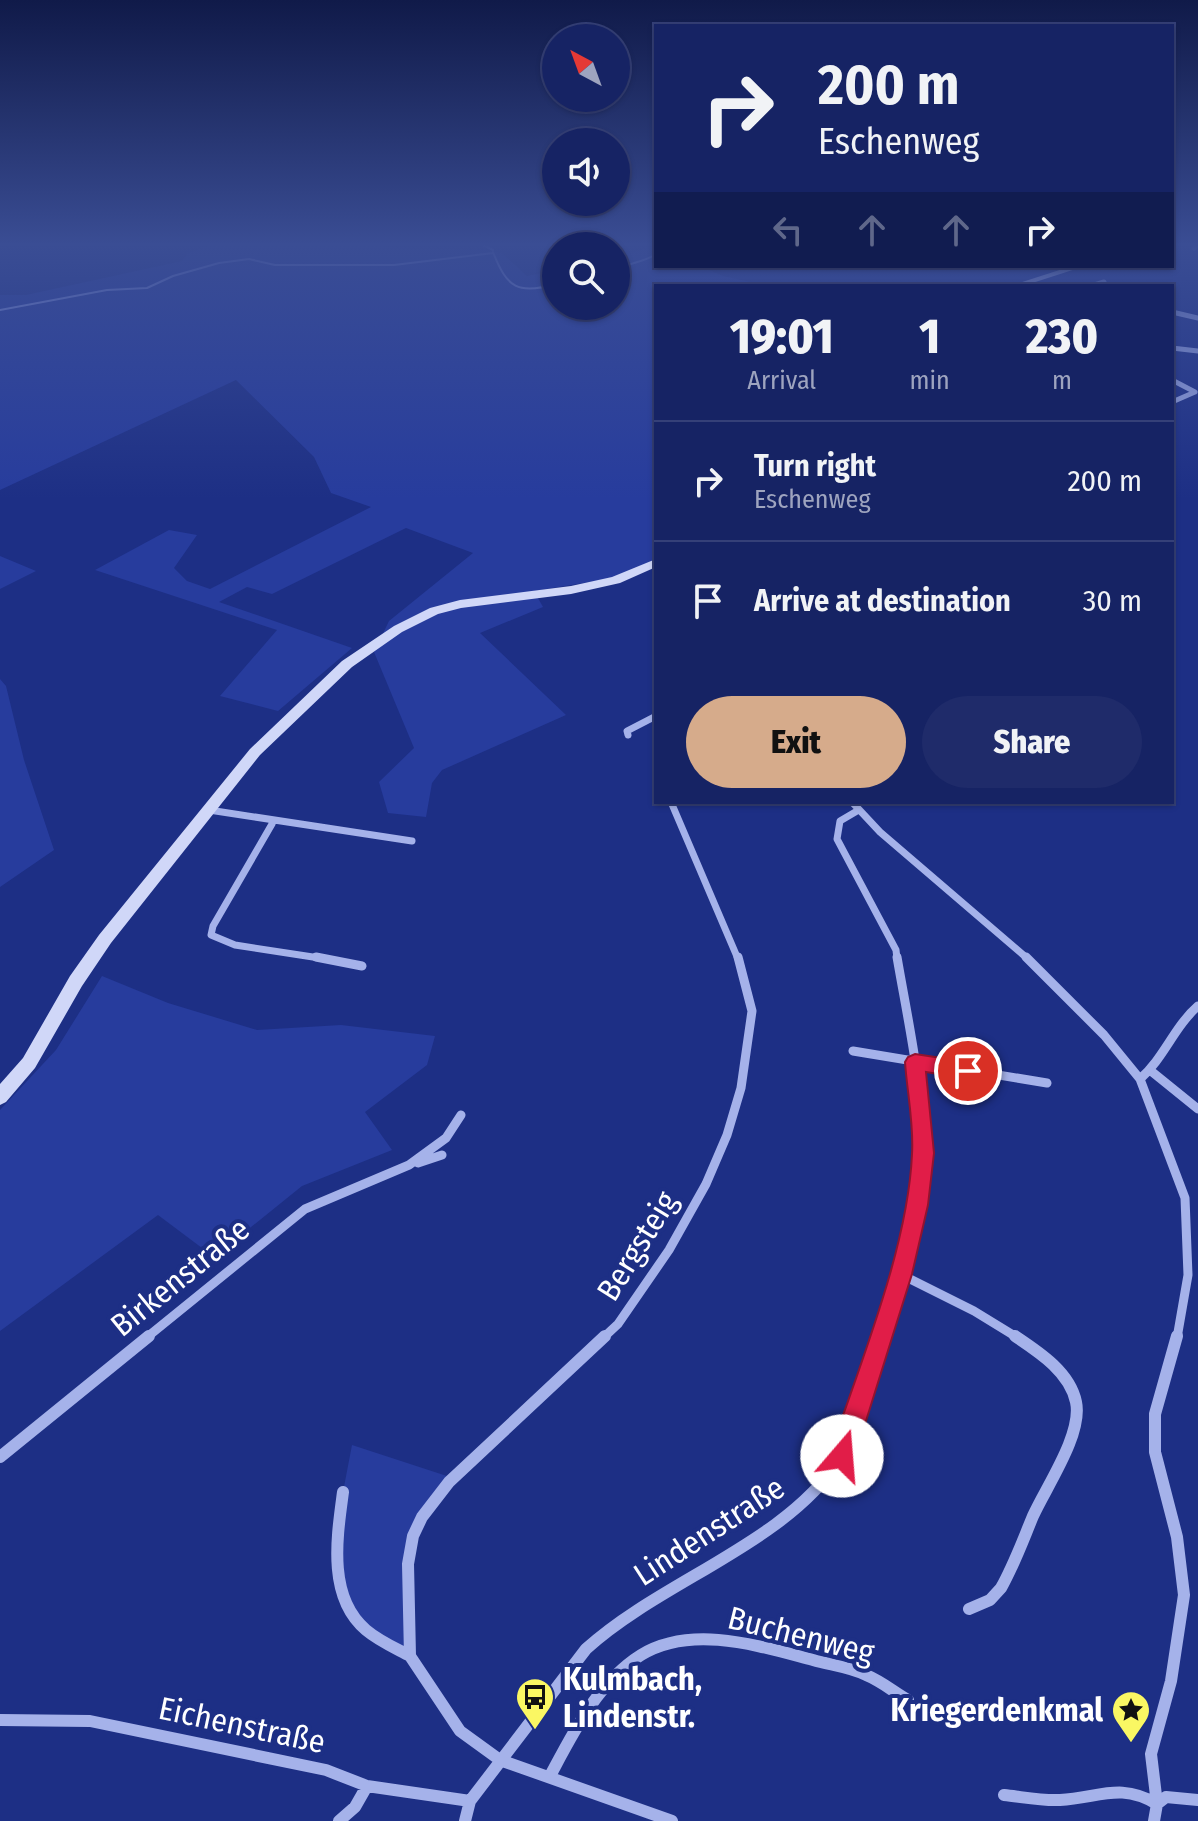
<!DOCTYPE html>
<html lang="en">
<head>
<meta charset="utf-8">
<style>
  body { margin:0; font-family:"Fira Sans Condensed",sans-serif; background:#1f2b6a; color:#f1f3f6; height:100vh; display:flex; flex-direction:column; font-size:30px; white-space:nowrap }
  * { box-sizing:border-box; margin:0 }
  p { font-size:26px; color:#9ea4bf }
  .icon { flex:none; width:44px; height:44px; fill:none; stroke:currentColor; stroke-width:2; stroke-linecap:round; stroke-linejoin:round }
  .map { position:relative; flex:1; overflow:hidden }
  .panel { position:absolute; left:654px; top:284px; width:520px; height:520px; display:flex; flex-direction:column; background:#162364; border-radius:0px; box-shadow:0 2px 6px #0004,0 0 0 2px #354078 }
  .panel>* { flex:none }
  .banner { position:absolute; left:654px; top:24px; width:520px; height:244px; border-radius:0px; box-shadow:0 2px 6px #0004,0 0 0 2px #354078; background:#162364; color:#f1f3f6; overflow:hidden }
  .needle { width:52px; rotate:319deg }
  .buttons { position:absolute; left:542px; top:24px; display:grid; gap:16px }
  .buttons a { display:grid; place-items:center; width:88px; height:88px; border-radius:50%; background:#162364; box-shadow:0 2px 6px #0004,0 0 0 2px #354078; font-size:40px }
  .pin { position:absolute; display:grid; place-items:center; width:68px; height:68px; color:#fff; margin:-34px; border:4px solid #fff; border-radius:50%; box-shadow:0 2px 8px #0007 }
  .me { position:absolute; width:88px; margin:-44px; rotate:18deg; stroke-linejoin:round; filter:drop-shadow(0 0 6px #0008) }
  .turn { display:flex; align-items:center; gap:28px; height:168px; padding:0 32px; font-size:36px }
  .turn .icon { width:104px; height:104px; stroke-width:2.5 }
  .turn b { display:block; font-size:56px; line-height:68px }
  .lanes { display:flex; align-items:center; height:76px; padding:0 32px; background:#0003; justify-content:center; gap:40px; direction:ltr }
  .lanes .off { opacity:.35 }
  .eta { display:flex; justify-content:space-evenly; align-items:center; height:136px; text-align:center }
  .eta b { font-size:48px; font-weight:800; line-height:56px }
  .action { display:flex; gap:16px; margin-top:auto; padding:16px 32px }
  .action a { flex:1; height:92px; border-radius:48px; background:#d6ab8b; color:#111; font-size:32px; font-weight:800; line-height:92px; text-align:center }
  .action a+a { background:#1f2b6a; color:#f1f3f6 }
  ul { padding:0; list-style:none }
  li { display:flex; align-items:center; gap:24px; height:120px; padding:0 32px; border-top:2px solid #354078 }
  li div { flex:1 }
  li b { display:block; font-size:30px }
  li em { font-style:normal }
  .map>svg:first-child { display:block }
  .green { fill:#273c9d }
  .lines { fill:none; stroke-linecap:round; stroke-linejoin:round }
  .stream { stroke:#98a8ec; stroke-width:2 }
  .street-far3 { stroke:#a5b2ea; stroke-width:5 }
  .street-far2 { stroke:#a5b2ea; stroke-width:7 }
  .street-far1 { stroke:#a5b2ea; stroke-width:9 }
  .street { stroke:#a5b2ea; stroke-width:12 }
  .secondary { fill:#d0d7f8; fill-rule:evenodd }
  .route { fill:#e11d48; stroke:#92132f; stroke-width:2 }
  .labels { text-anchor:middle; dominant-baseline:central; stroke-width:8; stroke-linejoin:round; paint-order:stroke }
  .near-street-label { font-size:32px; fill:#fff; stroke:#1d2f85 }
  .near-poi-label { font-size:32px; font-weight:bold; fill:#fff; stroke:#1d2f85; text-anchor:start }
</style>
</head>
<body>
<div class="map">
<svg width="1198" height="1821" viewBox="0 0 1198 1821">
  <rect width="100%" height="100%" fill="#1d2f85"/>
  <path class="green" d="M 215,244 L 368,244 L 394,248 L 485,250 L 502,253 L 527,276 L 556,270 L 556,306 L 616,306 L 616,258 L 656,245 L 656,266 L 700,266 L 723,276 L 769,286 L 656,286 L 656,560 L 615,578 L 534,591 L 543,607 L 480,633 L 566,715 L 442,770 L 432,783 L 426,817 L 388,813 L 379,782 L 414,748 L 374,652 L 389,621 L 473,553 L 406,528 L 272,594 L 247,587 L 219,602 L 352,648 L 278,711 L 220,696 L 277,630 L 95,570 L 169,530 L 197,535 L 174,568 L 187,581 L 210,589 L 371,507 L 331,493 L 314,457 L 236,380 L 0,490 L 0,295 L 26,295 L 182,261 L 188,253 Z
    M 0,556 L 36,571 L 0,589 Z
    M 0,679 L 6,686 L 24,760 L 54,850 L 0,887 Z
    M 102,976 L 168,1003 L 257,1030 L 341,1025 L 435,1036 L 427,1065 L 365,1112 L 392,1150 L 302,1186 L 214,1257 L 158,1215 L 0,1331 L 0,1110 L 56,1050 Z
    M 352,1445 L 453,1478 L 413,1536 L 410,1656 L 360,1625 L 339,1570 L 343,1492 Z"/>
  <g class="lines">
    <path class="stream" d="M 481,244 L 493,250
      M 493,252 C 507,288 518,295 556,284
      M 616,271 C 629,261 642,264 656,254
      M 0,310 L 107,290 L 147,288 L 173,276 L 219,263 L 249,259 L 275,265 L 394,265 L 493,253"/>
    <path class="street-far3" d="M 1194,248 L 1198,244
      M 1091,286 L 1104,282
      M 1172,312 L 1198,318
      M 1172,348 L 1198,351
      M 1172,380 L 1195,392
      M 1172,402 L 1195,392"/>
    <path class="street-far2" d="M 628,735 L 627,731 L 656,716
      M 671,802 L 738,959
      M 852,802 L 880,832 L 1028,959
      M 209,810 L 412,841
      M 857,811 L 840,821 L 837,839 L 896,950 L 897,959
      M 272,824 L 213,926 L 211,935 L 235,945 L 326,959"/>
    <path class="street-far1" d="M 316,957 L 362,966
      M 1026,957 L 1104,1035 L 1140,1079 L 1185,1198 L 1188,1275 L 1177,1338
      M 853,1051 L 1047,1083
      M 1151,1071 L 1198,1109
      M 1140,1079 C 1164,1058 1174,1027 1198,1006
      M 418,1163 L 442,1155
      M 900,1274 L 974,1311 L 1018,1338
      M 146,1338 L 305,1209 L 409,1165 L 446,1138 L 461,1115
      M 603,1338 L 618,1324 L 669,1250 L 706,1184 L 727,1135 L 741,1088 L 752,1011 L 738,957
      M 880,1338 C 898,1279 923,1215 923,1152 C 923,1087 908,1021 897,957"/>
    <path class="street" d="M 605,1336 L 449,1482 L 422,1517 L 413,1536 L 408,1564 L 410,1656 L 460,1731 L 500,1760 L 672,1821
      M 0,1457 L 149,1336
      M 343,1492 C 337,1537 327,1597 366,1630 C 379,1641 395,1648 410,1656
      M 969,1609 L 990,1600 L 1001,1588 C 1014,1565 1023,1540 1033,1516 C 1046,1487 1083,1434 1076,1402 C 1070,1372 1039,1352 1015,1336
      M 0,1720 L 90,1721 L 326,1770 L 367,1786 L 470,1801
      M 550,1776 C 573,1733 598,1682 641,1655 C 692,1624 759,1646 813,1660 C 830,1665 850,1667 866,1675 C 881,1681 894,1692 908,1700
      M 1004,1795 C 1023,1797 1042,1801 1060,1800 C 1099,1798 1120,1782 1157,1804
      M 1157,1804 L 1166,1797 L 1198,1800
      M 339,1821 L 355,1807 L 367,1786
      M 465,1821 L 470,1801 L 586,1649 C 662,1580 785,1544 840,1459 C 847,1447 850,1431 854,1418 C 863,1391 871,1364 880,1336
      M 1154,1821 L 1157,1804 L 1151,1754 L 1171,1681 L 1184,1595 L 1177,1537 L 1155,1452 L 1155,1414 L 1177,1336"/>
    <path class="secondary" d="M 1072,266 L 1085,266 L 1023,286 L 1010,286 Z
      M 656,559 L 656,567 L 620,583 L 571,594 L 461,608 L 438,614 L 402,632 L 352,667 L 260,755 L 111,943 L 82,986 L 35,1068 L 6,1102 L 0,1105 L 0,1084 L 23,1058 L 70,976 L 99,935 L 250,749 L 342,661 L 394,626 L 430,608 L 460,600 L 571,586 L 612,577 Z"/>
  </g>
  <linearGradient id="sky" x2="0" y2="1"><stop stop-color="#101a49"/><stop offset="0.49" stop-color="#3a4d94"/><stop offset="1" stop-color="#3a4d94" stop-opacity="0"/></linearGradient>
  <rect width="1198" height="499" fill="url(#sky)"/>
  <path class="route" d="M 915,1054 L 968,1062 L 975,1065 L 978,1071 L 975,1077 L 968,1079 L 926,1072 L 934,1153 L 928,1205 L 912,1274 L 855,1456 L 851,1465 L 842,1469 L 833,1465 L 829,1456 C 859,1366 908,1248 912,1154 C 914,1124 907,1092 905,1062 L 908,1057 Z"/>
  <defs>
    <g id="bus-pin" transform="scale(2)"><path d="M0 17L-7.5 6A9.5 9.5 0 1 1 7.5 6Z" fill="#faf763" stroke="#1d2f85"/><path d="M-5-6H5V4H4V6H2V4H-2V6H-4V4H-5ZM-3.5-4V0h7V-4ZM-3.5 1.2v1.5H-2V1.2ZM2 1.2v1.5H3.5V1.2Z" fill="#111"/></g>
    <g id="sight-pin" transform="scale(2)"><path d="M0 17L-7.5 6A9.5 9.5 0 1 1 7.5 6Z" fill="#faf763" stroke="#1d2f85"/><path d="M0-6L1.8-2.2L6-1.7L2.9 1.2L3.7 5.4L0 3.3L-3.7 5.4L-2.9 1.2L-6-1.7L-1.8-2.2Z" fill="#111"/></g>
  </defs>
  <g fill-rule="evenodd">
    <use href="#bus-pin" x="535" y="1697"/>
    <use href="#sight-pin" x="1131" y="1710"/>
  </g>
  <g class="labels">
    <g class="near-street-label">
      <text transform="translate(637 1246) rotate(-58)">Bergsteig</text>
      <text transform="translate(180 1277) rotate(-39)">Birkenstraße</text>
      <text transform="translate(709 1531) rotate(-33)">Lindenstraße</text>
      <text transform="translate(801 1635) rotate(14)">Buchenweg</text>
      <text transform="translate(242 1725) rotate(12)">Eichenstraße</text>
    </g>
    <g class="near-poi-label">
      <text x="563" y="1679">Kulmbach,<tspan x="563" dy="37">Lindenstr.</tspan></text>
      <text x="1103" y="1710" text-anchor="end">Kriegerdenkmal</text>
    </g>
  </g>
</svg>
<div class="buttons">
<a><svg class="needle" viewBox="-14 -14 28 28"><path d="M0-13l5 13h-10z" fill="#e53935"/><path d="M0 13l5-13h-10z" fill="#9ea4bf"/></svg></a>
<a><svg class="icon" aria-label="sound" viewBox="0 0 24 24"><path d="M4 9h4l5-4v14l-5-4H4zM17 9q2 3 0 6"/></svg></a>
<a><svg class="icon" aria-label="search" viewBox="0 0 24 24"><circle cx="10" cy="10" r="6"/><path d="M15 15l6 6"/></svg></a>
</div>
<div class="pin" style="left:968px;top:1071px;background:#d93025"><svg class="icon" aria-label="arrive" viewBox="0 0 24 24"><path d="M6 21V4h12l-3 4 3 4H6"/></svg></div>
<svg class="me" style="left:842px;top:1456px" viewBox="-20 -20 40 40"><circle r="19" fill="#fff"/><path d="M0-13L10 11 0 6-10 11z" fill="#e11d48"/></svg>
<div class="banner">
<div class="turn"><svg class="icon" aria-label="right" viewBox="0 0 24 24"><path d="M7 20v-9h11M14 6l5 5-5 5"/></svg><div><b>200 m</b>Eschenweg</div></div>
<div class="lanes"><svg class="icon off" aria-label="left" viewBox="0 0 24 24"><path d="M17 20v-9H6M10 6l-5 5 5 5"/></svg><svg class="icon off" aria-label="ahead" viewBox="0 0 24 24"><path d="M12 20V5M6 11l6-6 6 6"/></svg><svg class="icon off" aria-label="ahead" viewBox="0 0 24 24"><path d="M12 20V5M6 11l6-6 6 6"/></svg><svg class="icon" aria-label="right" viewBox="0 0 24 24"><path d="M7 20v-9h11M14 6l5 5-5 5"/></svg></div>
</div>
<section class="panel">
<div class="eta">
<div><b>19:01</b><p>Arrival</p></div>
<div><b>1</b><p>min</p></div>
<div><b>230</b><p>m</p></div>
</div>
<ul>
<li><svg class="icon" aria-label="right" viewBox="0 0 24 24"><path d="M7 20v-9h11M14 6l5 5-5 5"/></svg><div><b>Turn right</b><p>Eschenweg</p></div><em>200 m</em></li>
<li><svg class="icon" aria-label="arrive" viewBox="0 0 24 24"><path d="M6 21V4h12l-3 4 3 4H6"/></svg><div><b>Arrive at destination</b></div><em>30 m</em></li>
</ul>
<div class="action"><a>Exit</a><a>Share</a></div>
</section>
</div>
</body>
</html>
